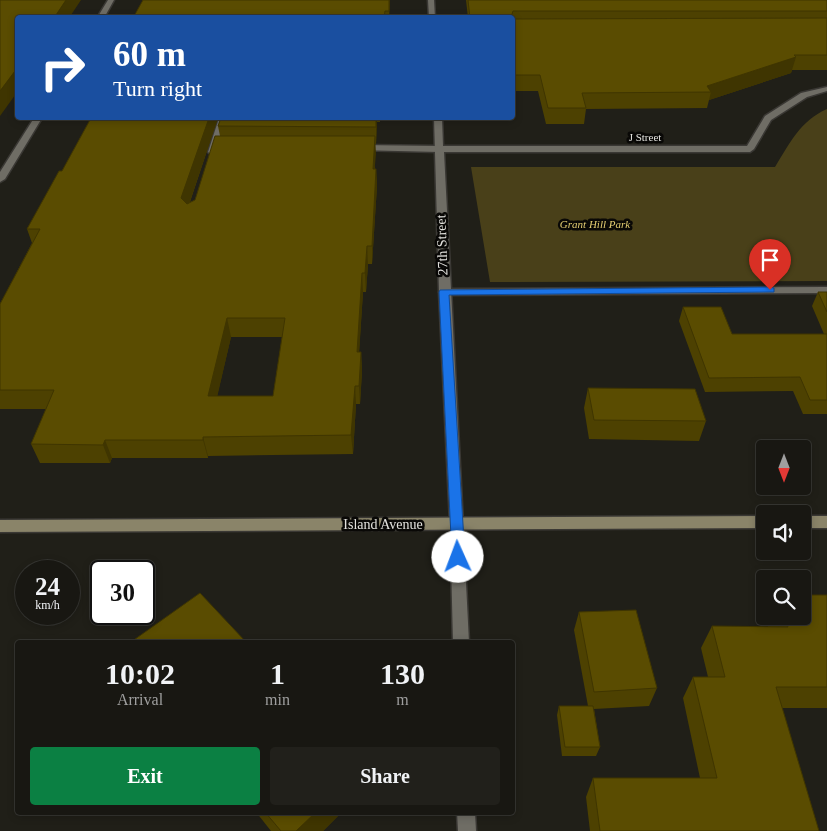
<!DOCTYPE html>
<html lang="en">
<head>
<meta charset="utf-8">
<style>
  body { margin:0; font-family:Georgia,serif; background:#21201b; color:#f1f3f6; height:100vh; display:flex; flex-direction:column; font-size:19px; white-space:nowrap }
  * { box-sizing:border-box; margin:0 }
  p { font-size:16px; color:#9f9f9f }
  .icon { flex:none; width:28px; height:28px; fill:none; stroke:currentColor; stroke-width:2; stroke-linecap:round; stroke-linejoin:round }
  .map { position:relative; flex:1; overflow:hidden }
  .details { position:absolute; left:15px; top:640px; width:500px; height:175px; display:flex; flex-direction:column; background:#181712; border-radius:5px; box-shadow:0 2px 8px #0003,0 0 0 1px #363632 }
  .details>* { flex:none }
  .top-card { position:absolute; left:15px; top:15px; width:500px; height:105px; border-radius:5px; box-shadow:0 2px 8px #0003,0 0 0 1px #363632; background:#1a4fa0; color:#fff; overflow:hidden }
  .needle { width:32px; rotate:180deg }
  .buttons { position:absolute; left:756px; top:440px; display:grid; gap:10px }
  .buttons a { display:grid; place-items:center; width:55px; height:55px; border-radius:5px; background:#181712; box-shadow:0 2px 8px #0003,0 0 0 1px #363632; font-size:25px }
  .speed { position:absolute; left:15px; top:560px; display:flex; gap:10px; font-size:25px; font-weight:700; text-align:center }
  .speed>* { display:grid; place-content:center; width:65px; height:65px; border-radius:50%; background:#181712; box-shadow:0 2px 8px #0003,0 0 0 1px #363632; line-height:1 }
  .speed small { font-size:12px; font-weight:400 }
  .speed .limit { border:2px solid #111; border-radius:8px; background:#fff; color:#111 }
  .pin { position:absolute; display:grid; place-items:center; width:42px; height:42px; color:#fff; margin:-51px -21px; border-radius:50% 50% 50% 0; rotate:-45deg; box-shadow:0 0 5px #0007 }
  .pin .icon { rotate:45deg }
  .me { position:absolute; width:55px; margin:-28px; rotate:358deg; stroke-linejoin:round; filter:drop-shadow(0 0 4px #0008) }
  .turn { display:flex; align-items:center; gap:18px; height:105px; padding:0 15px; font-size:22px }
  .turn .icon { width:65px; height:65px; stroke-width:2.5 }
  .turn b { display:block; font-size:35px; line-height:42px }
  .eta { display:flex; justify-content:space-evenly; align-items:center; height:85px; text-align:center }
  .eta b { font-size:30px; font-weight:600; line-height:35px }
  .action { display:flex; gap:10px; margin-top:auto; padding:10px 15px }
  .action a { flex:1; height:58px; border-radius:5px; background:#0b8043; color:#fff; font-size:20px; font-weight:600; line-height:58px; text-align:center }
  .action a+a { background:#21201b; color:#f1f3f6 }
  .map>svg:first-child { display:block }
  .green { fill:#494019 }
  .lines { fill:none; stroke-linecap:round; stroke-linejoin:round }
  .lane-casing { stroke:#3a3834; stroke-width:3 }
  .street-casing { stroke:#3a3834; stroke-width:3 }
  .secondary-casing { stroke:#3a3834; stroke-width:3 }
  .lane { fill:#6f6d65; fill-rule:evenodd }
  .street { fill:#6f6d65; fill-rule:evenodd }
  .secondary { fill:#8a8469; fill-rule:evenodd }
  .wall { fill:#4d4101; fill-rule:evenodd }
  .shaded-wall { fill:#3f3501 }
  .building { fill:#5a4c01; stroke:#3f3501; fill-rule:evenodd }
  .route { fill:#1a73e8; stroke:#114b97 }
  .labels { text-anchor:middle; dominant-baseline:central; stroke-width:5; stroke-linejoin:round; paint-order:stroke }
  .far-street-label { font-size:11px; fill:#e3e2de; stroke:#090806 }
  .far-park-label { font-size:11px; font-style:italic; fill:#e3cd71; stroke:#090806 }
  .street-label { font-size:14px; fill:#e3e2de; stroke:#090806 }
</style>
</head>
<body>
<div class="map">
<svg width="827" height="831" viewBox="0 0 827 831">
  <rect width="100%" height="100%" fill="#201f18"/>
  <path class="green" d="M 827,109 L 827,281 L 490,282 L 471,167 L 775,167 C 790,143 800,121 827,109 Z"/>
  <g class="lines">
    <g class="lane-casing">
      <path id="lane" d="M 219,118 L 227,118 L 216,152 L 212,155 L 208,152 Z
        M 359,145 L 439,146 L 443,149 L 439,152 L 356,150 L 356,146 Z
        M 827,287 L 827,293 L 444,295 L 439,292 L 444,289 Z"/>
    </g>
    <g class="street-casing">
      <path id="street" d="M 108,0 L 114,0 L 104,18 L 97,18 Z
        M 428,0 L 434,0 L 435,18 L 429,18 Z
        M 827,87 L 827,91 L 807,97 L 771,120 L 754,149 L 750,152 L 444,152 L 469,642 L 453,642 L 450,523 L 439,292 L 434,118 L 442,118 L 443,146 L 747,146 L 765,116 L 801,93 Z
        M 34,118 L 42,118 L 5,179 L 0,182 L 0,172 Z
        M 457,812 L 475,812 L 476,831 L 458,831 Z"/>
    </g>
    <g class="secondary-casing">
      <path id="secondary" d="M 765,516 L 765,528 L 0,532 L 0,520 Z
        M 802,516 L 827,516 L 827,528 L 802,528 Z"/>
    </g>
    <use href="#lane" class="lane"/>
    <use href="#street" class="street"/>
    <use href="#secondary" class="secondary"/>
  </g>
  <path class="wall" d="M 143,0 L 390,0 L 389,18 L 133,18 Z
    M 466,0 L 827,0 L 827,70 L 792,70 L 791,73 L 709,100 L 707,108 L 586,109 L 584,124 L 546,124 L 538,91 L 512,91 L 512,18 L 468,18 Z
    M 91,118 L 218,118 L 190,202 L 195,200 L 220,136 L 218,126 L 221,118 L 380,118 L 380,122 L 377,122 L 376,144 L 375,144 L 375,169 L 376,169 L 377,186 L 372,264 L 368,264 L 366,292 L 363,292 L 359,352 L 361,352 L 362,371 L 360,404 L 356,404 L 353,454 L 208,456 L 208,458 L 112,458 L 110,463 L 40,463 L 31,444 L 46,409 L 0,409 L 0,304 L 32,243 L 27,229 L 62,171 ZM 231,337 L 282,337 L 273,396 L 217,396 Z
    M 818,292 L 827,292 L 827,414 L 803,414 L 793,391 L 705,392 L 679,321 L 683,307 L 732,334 L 824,334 L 812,306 Z
    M 588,388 L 706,421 L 699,441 L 589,439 L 584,408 Z
    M 827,595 L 827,708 L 782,708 L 819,831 L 590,831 L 586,797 L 593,778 L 700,778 L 683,698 L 693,677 L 708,677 L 701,648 L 712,626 L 768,627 L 765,618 L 766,616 L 802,616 Z
    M 579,612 L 657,688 L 649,706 L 594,709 L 600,747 L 596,756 L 562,756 L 557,715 L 559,706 L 588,706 L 574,630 Z
    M 256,812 L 342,812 L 323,831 L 271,831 Z"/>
  <path class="shaded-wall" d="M 66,0 L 81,0 L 69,18 L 54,18 Z
    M 389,0 L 390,0 L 389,18 Z
    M 796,57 L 791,73 L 709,100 L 711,92 L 707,86 Z
    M 18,67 L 18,91 L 0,116 L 0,91 Z
    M 209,118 L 218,118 L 185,216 L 181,198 Z
    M 376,118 L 377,118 L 377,122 L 376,144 Z
    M 375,136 L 376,154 L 373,187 L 373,169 Z
    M 376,169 L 377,186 L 372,264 L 372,246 Z
    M 367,246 L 368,264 L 366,292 L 365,273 Z
    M 362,273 L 363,292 L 358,371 L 357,352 Z
    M 227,318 L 231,337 L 213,415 L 208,396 Z
    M 361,352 L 362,371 L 360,404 L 359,386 Z
    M 355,386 L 356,404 L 353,454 L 351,435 Z
    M 203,437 L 208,456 L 208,458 L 203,440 Z
    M 105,440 L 112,458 L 110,463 L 103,445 Z
    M 316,812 L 342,812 L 323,831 L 296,831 Z"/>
  <path class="building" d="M 0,0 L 66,0 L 54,18 L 18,18 L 18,67 L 0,91 Z
    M 143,0 L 389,0 L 389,11 L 385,11 L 384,18 L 133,18 Z
    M 468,0 L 827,0 L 827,11 L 513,11 L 511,17 L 512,18 L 470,18 Z
    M 512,18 L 513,19 L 827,18 L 827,55 L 794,55 L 796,57 L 707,86 L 711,92 L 582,93 L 586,108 L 548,108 L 540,75 L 512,75 Z
    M 91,118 L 209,118 L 181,198 L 187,204 L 195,200 L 215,136 L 375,136 L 373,169 L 376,169 L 372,246 L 367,246 L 365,273 L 362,273 L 357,352 L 361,352 L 359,386 L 355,386 L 351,435 L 203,437 L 203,440 L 105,440 L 103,445 L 31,444 L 54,390 L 0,390 L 0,304 L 40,229 L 27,229 L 59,171 L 62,171 ZM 227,318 L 285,318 L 273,396 L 208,396 Z
    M 221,118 L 376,118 L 376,127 L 218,126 Z
    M 818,292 L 827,292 L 827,312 Z
    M 683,307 L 721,307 L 732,334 L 827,334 L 827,400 L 810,400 L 800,377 L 709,378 Z
    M 588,388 L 695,389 L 706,421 L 594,420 Z
    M 200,593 L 246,642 L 131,642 Z
    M 802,595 L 827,595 L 827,687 L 776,687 L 819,831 L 600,831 L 593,778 L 717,778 L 693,677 L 725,677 L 712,626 L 788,627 L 784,616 L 802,616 Z
    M 636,610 L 657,688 L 594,692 L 579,612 Z
    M 559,706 L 593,706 L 600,747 L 565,747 Z
    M 265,812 L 316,812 L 296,831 L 281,831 Z"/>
  <path class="route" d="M 770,287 L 774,288 L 774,292 L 449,295 L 465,557 L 463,561 L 458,563 L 454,561 L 452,557 L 439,292 L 440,290 Z"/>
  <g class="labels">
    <g class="far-street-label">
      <text x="645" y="137">J Street</text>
    </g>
    <g class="far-park-label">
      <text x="595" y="224">Grant Hill Park</text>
    </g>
    <g class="street-label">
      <text transform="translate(442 245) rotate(-92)">27th Street</text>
      <text x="383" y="524">Island Avenue</text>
    </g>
  </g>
</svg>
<div class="buttons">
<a><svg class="needle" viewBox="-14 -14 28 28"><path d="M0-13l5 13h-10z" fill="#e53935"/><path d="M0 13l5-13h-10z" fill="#9f9f9f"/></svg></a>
<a><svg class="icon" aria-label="sound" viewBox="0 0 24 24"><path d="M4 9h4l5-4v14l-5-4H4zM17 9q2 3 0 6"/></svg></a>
<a><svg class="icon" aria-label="search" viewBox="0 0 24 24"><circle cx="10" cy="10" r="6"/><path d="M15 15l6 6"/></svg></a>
</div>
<div class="speed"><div>24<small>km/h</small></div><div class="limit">30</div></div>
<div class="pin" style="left:770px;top:290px;background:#d93025"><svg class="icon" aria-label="arrive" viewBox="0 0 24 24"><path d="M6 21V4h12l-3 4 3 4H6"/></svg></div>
<svg class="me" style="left:458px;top:557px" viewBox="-20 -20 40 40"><circle r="19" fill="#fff"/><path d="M0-13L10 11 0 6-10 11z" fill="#1a73e8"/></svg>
<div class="top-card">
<div class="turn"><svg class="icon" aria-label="right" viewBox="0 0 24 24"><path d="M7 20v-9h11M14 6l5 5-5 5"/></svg><div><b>60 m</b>Turn right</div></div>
</div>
<section class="details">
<div class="eta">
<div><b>10:02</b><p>Arrival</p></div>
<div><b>1</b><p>min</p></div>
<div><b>130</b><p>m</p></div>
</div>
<div class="action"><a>Exit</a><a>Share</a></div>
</section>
</div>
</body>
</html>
